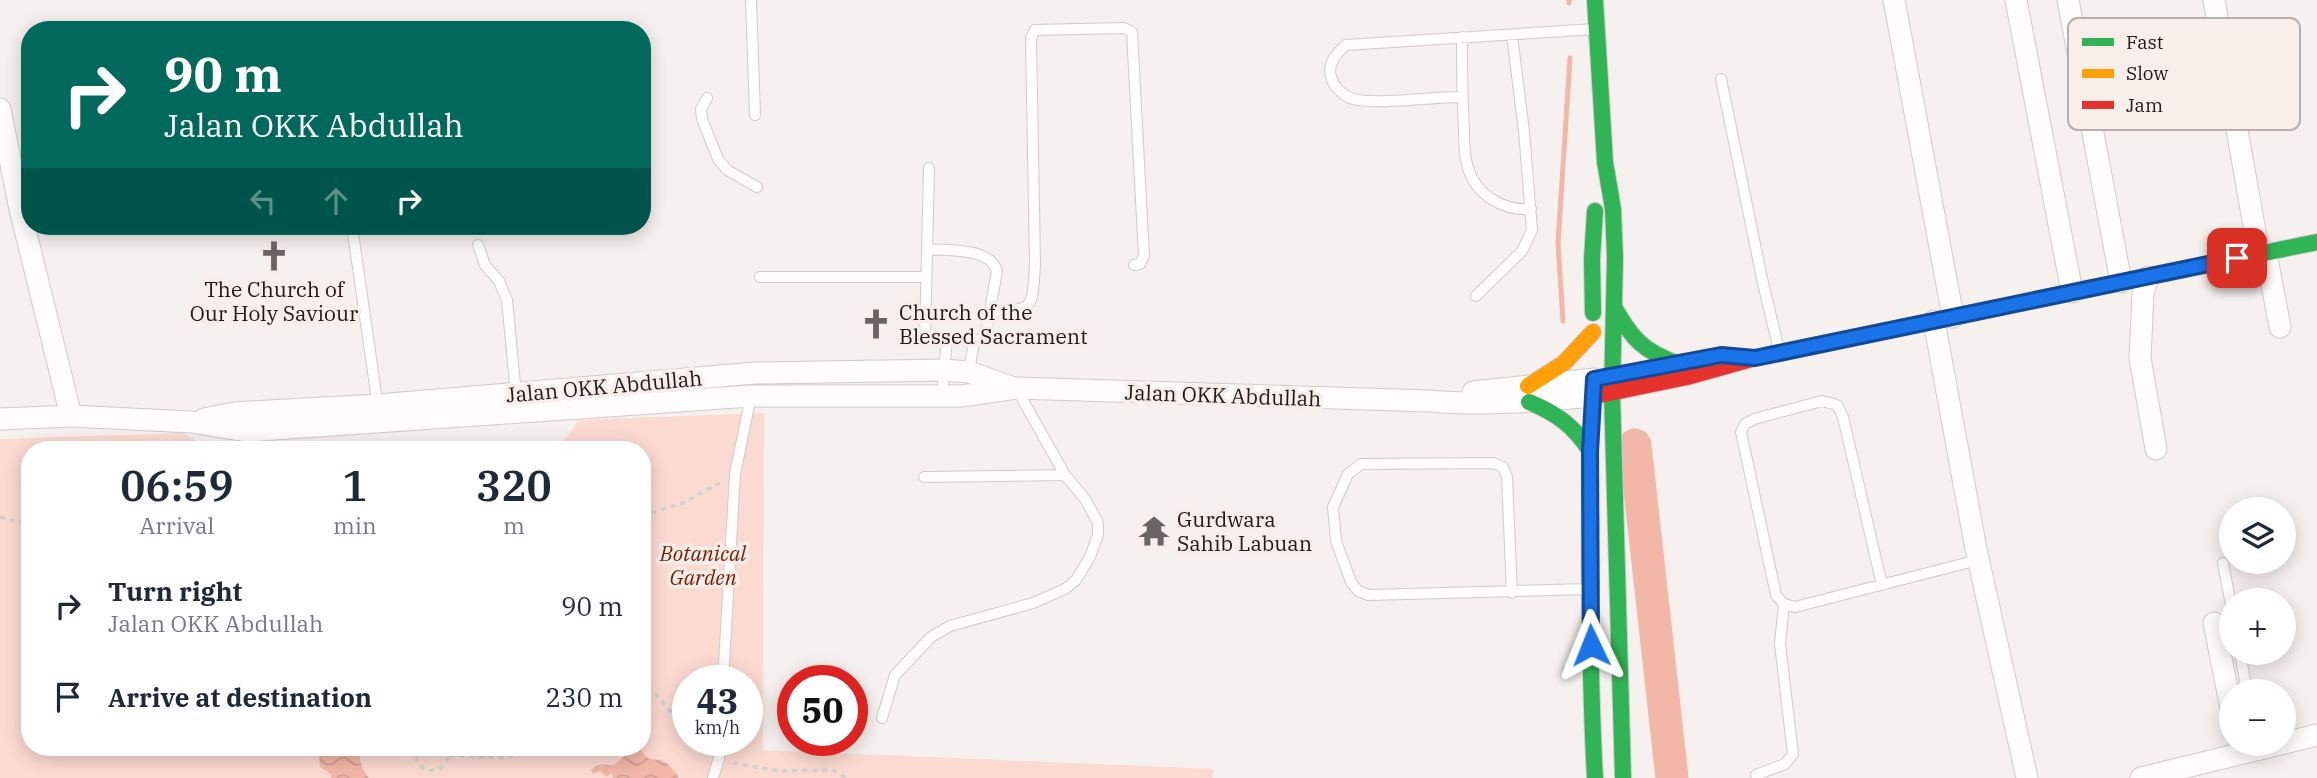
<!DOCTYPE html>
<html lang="en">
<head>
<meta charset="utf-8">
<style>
  body { margin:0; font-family:"IBM Plex Serif",serif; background:#f2f2f3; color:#1f2937; height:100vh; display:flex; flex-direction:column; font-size:26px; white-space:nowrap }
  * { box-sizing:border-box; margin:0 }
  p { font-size:23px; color:#747a83 }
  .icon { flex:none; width:38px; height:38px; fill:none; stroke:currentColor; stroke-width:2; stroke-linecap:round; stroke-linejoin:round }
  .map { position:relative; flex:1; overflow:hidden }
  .drawer { position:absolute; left:21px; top:441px; width:630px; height:315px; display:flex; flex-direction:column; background:#fff; border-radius:28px; box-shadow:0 4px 18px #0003 }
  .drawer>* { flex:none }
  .banner { position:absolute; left:21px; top:21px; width:630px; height:214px; border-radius:28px; box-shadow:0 4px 18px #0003; background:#00695c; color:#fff; overflow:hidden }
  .tools { position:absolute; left:2219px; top:497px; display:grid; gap:14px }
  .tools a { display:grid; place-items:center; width:77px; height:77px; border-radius:50%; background:#fff; box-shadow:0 4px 18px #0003; font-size:35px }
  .speed { position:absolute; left:672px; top:665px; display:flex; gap:14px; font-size:35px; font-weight:700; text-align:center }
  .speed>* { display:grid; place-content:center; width:91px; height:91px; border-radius:50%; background:#fff; box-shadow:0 4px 18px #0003; line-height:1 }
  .speed small { font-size:18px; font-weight:400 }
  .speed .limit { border:10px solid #d22; background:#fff; color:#111 }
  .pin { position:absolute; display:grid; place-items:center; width:60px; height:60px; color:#fff; margin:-30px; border-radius:14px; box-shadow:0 4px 10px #0006 }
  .me { position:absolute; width:77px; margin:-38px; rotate:358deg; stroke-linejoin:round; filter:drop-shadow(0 0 5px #0008) }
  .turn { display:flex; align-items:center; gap:24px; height:147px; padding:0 28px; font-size:32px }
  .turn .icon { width:91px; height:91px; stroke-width:2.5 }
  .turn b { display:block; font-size:49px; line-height:60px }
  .lanes { display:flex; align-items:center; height:66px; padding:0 28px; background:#0003; justify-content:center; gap:35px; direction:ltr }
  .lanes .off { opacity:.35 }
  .eta { display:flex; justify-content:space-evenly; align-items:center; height:119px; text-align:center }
  .eta b { font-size:42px; font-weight:600; line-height:49px }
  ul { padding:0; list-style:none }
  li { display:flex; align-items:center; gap:21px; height:91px; padding:0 28px }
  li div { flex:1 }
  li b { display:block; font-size:26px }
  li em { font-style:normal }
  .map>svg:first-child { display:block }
  .park { fill:#fbdad1; fill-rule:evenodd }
  .water { fill:url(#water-waves) }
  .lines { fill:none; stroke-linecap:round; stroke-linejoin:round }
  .stream { stroke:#f2b7a7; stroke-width:5 }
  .river { stroke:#f2b7a7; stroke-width:33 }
  .lane-casing { stroke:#cfcbc9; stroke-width:12 }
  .street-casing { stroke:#cfcbc9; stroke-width:23 }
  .fast-casing { stroke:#cfcbc9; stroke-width:18 }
  .slow-casing { stroke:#cfcbc9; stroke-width:18 }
  .jam-casing { stroke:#cfcbc9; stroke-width:18 }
  .path { stroke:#d3d2d1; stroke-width:3.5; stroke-dasharray:5 5; stroke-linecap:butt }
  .lane { stroke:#fefdfc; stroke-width:10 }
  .street { stroke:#fefdfc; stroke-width:21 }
  .fast { stroke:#30b455; stroke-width:16 }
  .slow { stroke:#ff9f0a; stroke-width:16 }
  .jam { stroke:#e5322d; stroke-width:16 }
  .route-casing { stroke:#114b97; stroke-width:18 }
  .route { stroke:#1a73e8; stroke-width:12 }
  .labels { text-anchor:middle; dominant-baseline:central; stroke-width:7; stroke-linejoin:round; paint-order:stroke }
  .poi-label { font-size:21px; fill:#1e1a19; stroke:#faeeeb; text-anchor:start }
  .street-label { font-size:21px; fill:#1e1a19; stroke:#faeeeb }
  .park-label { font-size:21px; font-style:italic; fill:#7b1e00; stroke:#faeeeb }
  .key { fill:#faeeeb; stroke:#b8aeac; stroke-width:2 }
  .key-label { font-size:19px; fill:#1e1a19 }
</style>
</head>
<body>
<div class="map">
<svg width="2317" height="778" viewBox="0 0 2317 778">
  <defs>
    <pattern id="water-waves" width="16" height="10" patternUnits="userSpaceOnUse" patternTransform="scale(1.75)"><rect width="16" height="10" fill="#f2b7a7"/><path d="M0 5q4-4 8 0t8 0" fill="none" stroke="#cf9d8f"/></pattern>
  </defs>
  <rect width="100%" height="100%" fill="#f6f0ee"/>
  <path class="park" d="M 764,413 L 763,750 L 1213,769 L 1212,778 L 0,778 L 0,439 L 183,433 L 211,450 L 30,450 L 30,747 L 642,747 L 642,450 L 557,450 L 579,420 ZM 688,681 L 747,681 L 747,740 L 688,740 Z"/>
  <path class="water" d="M 317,747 L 361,747 C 358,760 361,768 369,778 L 331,778 L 331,774 L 320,767 L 319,754 L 315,750 Z
    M 629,747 L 641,747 C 646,764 653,757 663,761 C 669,764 676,772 679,778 L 613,778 L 612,773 L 606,777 L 600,771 L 593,774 L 591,770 C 599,761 604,766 614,765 L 627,754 Z"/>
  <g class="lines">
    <path class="stream" d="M 1569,0 L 1569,3
      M 1563,321 L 1558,243 L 1570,58"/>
    <path class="river" d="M 1635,445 L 1672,778"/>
    <g class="lane-casing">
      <path id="lane" d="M 751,0 L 755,115
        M 1462,37 C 1462,68 1462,99 1464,130 C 1464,142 1464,156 1468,168 C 1476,195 1503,211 1531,209
        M 1721,79 L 1763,283 L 1779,350
        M 1462,97 C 1437,96 1367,107 1348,97 C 1340,93 1333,85 1331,77 C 1327,63 1337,53 1346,45 L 1595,29
        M 707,98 L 701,109 L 702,119 L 718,159 L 727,170 L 757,187
        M 352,226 L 378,407
        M 478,245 L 485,265 L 499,281 L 507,300 L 516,394
        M 927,249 C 948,251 990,247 997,271 L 985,338 L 974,341 L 925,338 L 929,168
        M 760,277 L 926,277
        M 1476,296 L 1522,251 L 1532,230 L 1524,131 L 1512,35
        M 989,312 C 1035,309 1032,310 1035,264 L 1031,38 L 1035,30 L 1124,28 L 1132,32 L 1144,256 L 1140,264 L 1134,265
        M 969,372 L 974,341
        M 942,395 L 947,339
        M 924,477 L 1065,475
        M 2223,563 L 2231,605
        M 1882,585 L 1843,417 L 1837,405 L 1822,401 L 1754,419 L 1745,424 L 1741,432 L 1776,595 L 1784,604 L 1795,607 L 1978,560
        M 1512,593 L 1507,477 L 1503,467 L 1493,463 L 1361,464 L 1348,474 L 1333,507 L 1336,541 L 1351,582 L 1358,591 L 1369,595 L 1587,589
        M 2240,653 L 2247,691
        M 723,681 L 735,474 L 751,396
        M 882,718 L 895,675 L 931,637 L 950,626 L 1033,603 L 1065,589 L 1076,580 L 1090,557 L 1098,535 L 1098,523 L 1085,499 L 1065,475 L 1016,388
        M 1756,775 L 1785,764 L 1793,754 L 1780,644 L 1784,604
        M 713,778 L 719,758 L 720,740"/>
    </g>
    <g class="street-casing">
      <path id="street" d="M 1894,0 L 1953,317
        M 2016,0 L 2072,292
        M 2068,0 L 2121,282
        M 2214,0 L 2259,254
        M 0,109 L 20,209 L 71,416
        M 2266,253 L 2280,327
        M 2148,277 L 2143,293 L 2140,358 L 2156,449
        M 1934,321 L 1976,549 L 2027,778
        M 1473,392 L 1594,379
        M 0,419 L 71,416 L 191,422 L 247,431 L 751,396 L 962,396 L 1016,388 L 1430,401 C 1486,406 1539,401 1595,396
        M 204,419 L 234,413 L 378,405 L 755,373 L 943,370 L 969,372 L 1011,387
        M 2214,623 L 2231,708
        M 2141,778 L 2317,735"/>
    </g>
    <g class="fast-casing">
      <path id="fast" d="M 1595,0 L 1605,162 L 1613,209 L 1615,257 L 1612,393 L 1623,778
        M 1614,307 C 1632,339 1643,351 1678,364
        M 1593,313 L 1592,259 L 1595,211
        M 1895,329 L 2317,242
        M 1594,386 C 1594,409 1590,432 1590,456 C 1589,563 1589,671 1595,778
        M 1529,402 C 1556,413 1574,426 1590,451"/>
    </g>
    <g class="slow-casing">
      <path id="slow" d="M 1528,386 L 1564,363 L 1593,332"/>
    </g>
    <g class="jam-casing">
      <path id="jam" d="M 1595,396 L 1687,377 L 1755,358 L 1895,329"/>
    </g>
    <path class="path" d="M 642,516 L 685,502 L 721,482
      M 0,517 L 30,525
      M 642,678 L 688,732
      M 698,740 L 706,747
      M 416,747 L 417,763 C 431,778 453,768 447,747
      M 449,755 L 503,758 L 551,747
      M 733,763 L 780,771 L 832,770 L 847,778"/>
    <use href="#lane" class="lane"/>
    <use href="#street" class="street"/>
    <use href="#fast" class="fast"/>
    <use href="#slow" class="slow"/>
    <use href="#jam" class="jam"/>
  </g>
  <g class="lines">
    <g class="route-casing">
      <path id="route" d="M 1591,645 L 1590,451 L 1594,379 L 1721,355 L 1755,358 L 2237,258"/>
    </g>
    <use href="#route" class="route"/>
  </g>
  <defs>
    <g id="church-bare" transform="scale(2.415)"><path d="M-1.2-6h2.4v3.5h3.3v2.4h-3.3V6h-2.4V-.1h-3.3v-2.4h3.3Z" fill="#6a6564" stroke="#faeeeb" stroke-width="2.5" paint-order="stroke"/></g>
    <g id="temple-bare" transform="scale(2.415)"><path d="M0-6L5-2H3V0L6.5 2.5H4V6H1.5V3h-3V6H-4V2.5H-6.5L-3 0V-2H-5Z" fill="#6a6564" stroke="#faeeeb" stroke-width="2.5" paint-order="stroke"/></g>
  </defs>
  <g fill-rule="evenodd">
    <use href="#church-bare" x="274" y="256"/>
    <use href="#church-bare" x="876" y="324"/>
    <use href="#temple-bare" x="1154" y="531"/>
  </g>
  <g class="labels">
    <g class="poi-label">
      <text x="274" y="289" text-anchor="middle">The Church of<tspan x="274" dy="24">Our Holy Saviour</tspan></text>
      <text x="899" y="312">Church of the<tspan x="899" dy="24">Blessed Sacrament</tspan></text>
      <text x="1177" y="519">Gurdwara<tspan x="1177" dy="24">Sahib Labuan</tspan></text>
    </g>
    <g class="street-label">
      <text transform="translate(604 386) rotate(-5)">Jalan OKK Abdullah</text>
      <text transform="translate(1223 395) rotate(2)">Jalan OKK Abdullah</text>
    </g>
    <g class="park-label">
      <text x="703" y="553">Botanical<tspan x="703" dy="24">Garden</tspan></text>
    </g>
  </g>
  <rect x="2068" y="18" width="232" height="112" rx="10" class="key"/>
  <rect x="2082" y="38" width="32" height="8" fill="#30b455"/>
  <rect x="2082" y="69" width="32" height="9" fill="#ff9f0a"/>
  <rect x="2082" y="101" width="32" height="8" fill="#e5322d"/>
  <g class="key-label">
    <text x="2126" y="49">Fast</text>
    <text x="2126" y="80">Slow</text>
    <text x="2126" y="112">Jam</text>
  </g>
</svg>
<div class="tools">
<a><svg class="icon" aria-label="layers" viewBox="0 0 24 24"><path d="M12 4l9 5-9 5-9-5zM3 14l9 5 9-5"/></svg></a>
<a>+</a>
<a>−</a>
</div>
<div class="speed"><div>43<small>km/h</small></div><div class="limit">50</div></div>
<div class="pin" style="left:2237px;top:258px;background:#d93025"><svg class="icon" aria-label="arrive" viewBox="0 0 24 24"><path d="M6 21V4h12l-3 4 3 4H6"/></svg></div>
<svg class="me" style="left:1591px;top:645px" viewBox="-20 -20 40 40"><path d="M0-17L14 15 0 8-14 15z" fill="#1a73e8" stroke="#fff" stroke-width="4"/></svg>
<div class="banner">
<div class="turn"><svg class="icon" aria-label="right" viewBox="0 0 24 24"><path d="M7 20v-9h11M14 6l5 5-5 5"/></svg><div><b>90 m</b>Jalan OKK Abdullah</div></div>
<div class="lanes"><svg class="icon off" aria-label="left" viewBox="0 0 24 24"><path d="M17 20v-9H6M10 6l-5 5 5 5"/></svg><svg class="icon off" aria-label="ahead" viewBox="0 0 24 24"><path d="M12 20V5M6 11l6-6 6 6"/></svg><svg class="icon" aria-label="right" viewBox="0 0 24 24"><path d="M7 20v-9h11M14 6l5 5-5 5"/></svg></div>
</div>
<section class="drawer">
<div class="eta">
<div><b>06:59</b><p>Arrival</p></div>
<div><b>1</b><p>min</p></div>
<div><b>320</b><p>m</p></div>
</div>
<ul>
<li><svg class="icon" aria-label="right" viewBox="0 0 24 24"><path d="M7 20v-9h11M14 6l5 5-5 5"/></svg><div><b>Turn right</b><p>Jalan OKK Abdullah</p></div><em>90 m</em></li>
<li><svg class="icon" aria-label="arrive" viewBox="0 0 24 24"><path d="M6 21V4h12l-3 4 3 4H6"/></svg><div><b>Arrive at destination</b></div><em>230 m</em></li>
</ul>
</section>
</div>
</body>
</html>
